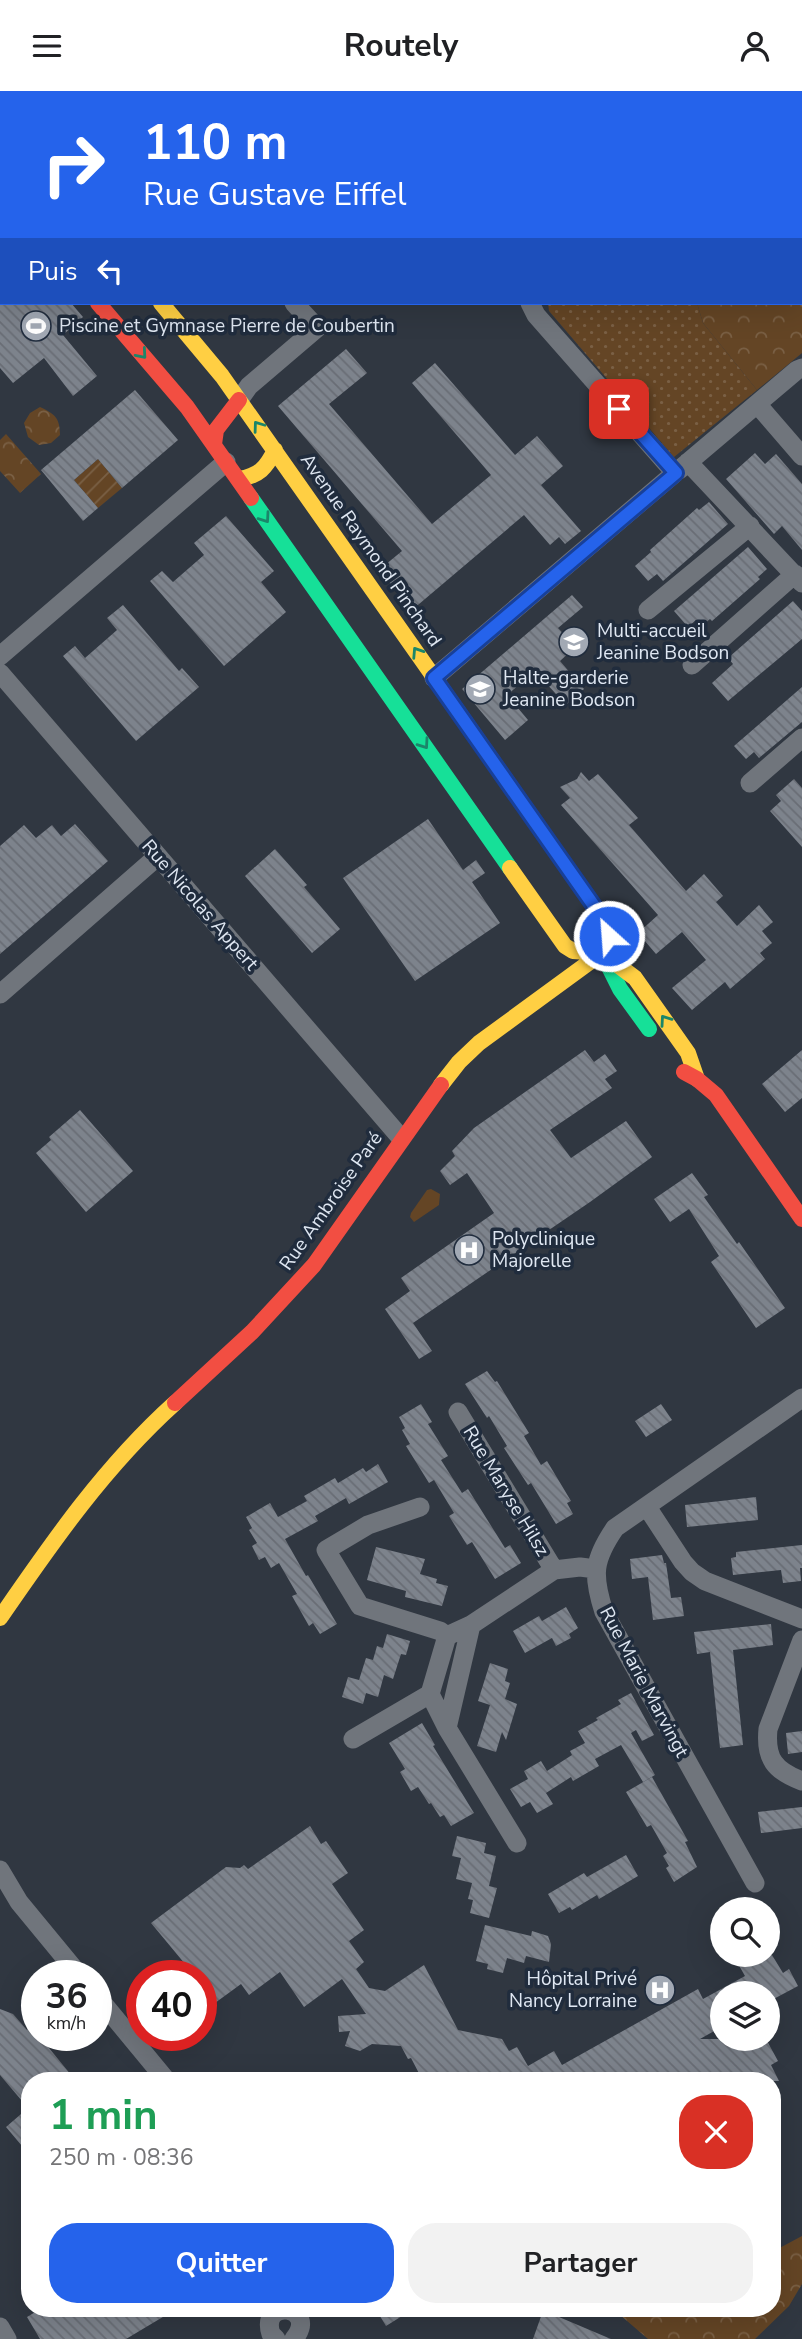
<!DOCTYPE html>
<html lang="fr">
<head>
<meta charset="utf-8">
<style>
  body { margin:0; font-family:"Nunito Sans",sans-serif; background:#f2f2f2; color:#202124; height:100vh; display:flex; flex-direction:column; font-size:26px; white-space:nowrap }
  * { box-sizing:border-box; margin:0 }
  p { font-size:23px; color:#757577 }
  .icon { flex:none; width:38px; height:38px; fill:none; stroke:currentColor; stroke-width:2; stroke-linecap:round; stroke-linejoin:round }
  .map { position:relative; flex:1; overflow:hidden }
  .panel { position:absolute; left:21px; top:1981px; width:760px; height:245px; display:flex; flex-direction:column; background:#fff; border-radius:28px; box-shadow:0 7px 28px #0002 }
  .panel>* { flex:none }
  .guide { position:absolute; left:0px; top:0px; width:803px; height:214px; box-shadow:0 7px 28px #0002; background:#2563eb; color:#fff; overflow:hidden }
  .buttons { position:absolute; left:710px; top:1806px; display:grid; gap:14px }
  .buttons a { display:grid; place-items:center; width:70px; height:70px; border-radius:50%; background:#fff; box-shadow:0 7px 28px #0002; font-size:35px }
  .speed { position:absolute; left:21px; top:1869px; display:flex; gap:14px; font-size:35px; font-weight:700; text-align:center }
  .speed>* { display:grid; place-content:center; width:91px; height:91px; border-radius:50%; background:#fff; box-shadow:0 7px 28px #0002; line-height:1 }
  .speed small { font-size:18px; font-weight:400 }
  .speed .limit { border:10px solid #d22; background:#fff; color:#111 }
  .pin { position:absolute; display:grid; place-items:center; width:60px; height:60px; color:#fff; margin:-30px; border-radius:14px; box-shadow:0 4px 10px #0006 }
  .me { position:absolute; width:77px; margin:-38px; rotate:334deg; stroke-linejoin:round; filter:drop-shadow(0 0 5px #0008) }
  .turn { display:flex; align-items:center; gap:24px; height:147px; padding:0 28px; font-size:32px }
  .turn .icon { width:91px; height:91px; stroke-width:2.5 }
  .turn b { display:block; font-size:49px; line-height:60px }
  .then { display:flex; align-items:center; height:66px; padding:0 28px; background:#0003; gap:14px; font-size:26px }
  .round { display:grid; place-items:center; flex:none; width:74px; height:74px; border-radius:28px; background:#f2f2f2 }
  .headline { display:flex; align-items:center; justify-content:space-between; height:119px; padding:0 28px }
  h1 { font-size:42px; font-weight:700; line-height:52px; color:#1e9e55 }
  .button { display:flex; gap:14px; margin-top:auto; padding:14px 28px }
  .button a { flex:1; height:80px; border-radius:28px; background:#2563eb; color:#fff; font-size:28px; font-weight:700; line-height:80px; text-align:center }
  .button a+a { background:#f2f2f2; color:#202124 }
  header { display:flex; justify-content:space-between; align-items:center; height:91px; padding:0 28px; background:#fff; font-size:32px; font-weight:700 }
  .map>svg:first-child { display:block }
  .grass { fill:#644525 }
  .forest { fill:url(#forest-crowns) }
  .park { fill:url(#park-dots) }
  .garden { fill:url(#garden-furrows) }
  .building { fill:url(#building-back-hatch) }
  .lines { fill:none; stroke-linecap:round; stroke-linejoin:round }
  .street { stroke:#70757c; stroke-width:19 }
  .fast { stroke:#16e098; stroke-width:16 }
  .slow { stroke:#ffcf43; stroke-width:16 }
  .jam { stroke:#f24e42; stroke-width:16 }
  .oneway { stroke:#1b866a }
  .route-casing { stroke:#184099; stroke-width:18 }
  .route { stroke:#2563eb; stroke-width:12 }
  .labels { text-anchor:middle; dominant-baseline:central; stroke-width:7; stroke-linejoin:round; paint-order:stroke }
  .poi-label { font-size:19px; fill:#dfe7f2; stroke:#202c3d; text-anchor:start }
  .street-label { font-size:19px; fill:#dfe7f2; stroke:#202c3d }
</style>
</head>
<body>
<header><svg class="icon" aria-label="menu" viewBox="0 0 24 24"><path d="M4 6h16M4 12h16M4 18h16"/></svg>Routely<svg class="icon" aria-label="person" viewBox="0 0 24 24"><circle cx="12" cy="8" r="4"/><path d="M4 21q1-7 8-7t8 7"/></svg></header>
<div class="map">
<svg width="802" height="2248" viewBox="0 0 802 2248">
  <defs>
    <pattern id="forest-crowns" width="20" height="18" patternUnits="userSpaceOnUse" patternTransform="scale(1.75)"><rect width="20" height="18" fill="#644525"/><path d="M2 6a3 3 0 1 1 6 0M12 15a3 3 0 1 1 6 0" fill="none" stroke="#7a6045"/></pattern>
    <pattern id="park-dots" width="8" height="8" patternUnits="userSpaceOnUse" patternTransform="scale(1.75)"><rect width="8" height="8" fill="#644525"/><path d="M2 2h.1M6 6h.1" fill="none" stroke="#7a6045" stroke-width="1.8" stroke-linecap="round"/></pattern>
    <pattern id="garden-furrows" width="10" height="10" patternUnits="userSpaceOnUse" patternTransform="scale(1.75)"><rect width="10" height="10" fill="#644525"/><path d="M-1 1l2-2M0 10L10 0M9 11l2-2" fill="none" stroke="#7a6045"/></pattern>
    <pattern id="building-back-hatch" width="6" height="6" patternUnits="userSpaceOnUse" patternTransform="scale(1.75)"><rect width="6" height="6" fill="#7d838c"/><path d="M-1 5l2 2M0 0l6 6M5-1l2 2" fill="none" stroke="#696d75"/></pattern>
  </defs>
  <rect width="100%" height="100%" fill="#303741"/>
  <path class="grass" d="M 431,1098 L 440,1103 L 439,1114 L 414,1131 L 410,1126 L 411,1122 L 427,1099 Z"/>
  <path class="forest" d="M 737,0 L 802,0 L 802,262 L 757,299 L 703,232 L 697,212 L 802,212 L 802,2 L 735,2 Z
    M 40,316 C 55,323 60,327 60,344 L 51,352 L 39,354 L 28,346 L 24,332 L 30,322 Z
    M 6,343 L 41,383 L 20,402 L 0,380 L 0,349 Z
    M 802,2145 L 802,2193 L 789,2215 L 755,2248 L 648,2248 L 612,2217 L 772,2217 L 772,2161 Z"/>
  <path class="park" d="M 548,212 L 697,212 L 703,232 L 757,299 L 674,366 L 549,220 Z"/>
  <path class="garden" d="M 98,368 L 122,397 L 98,417 L 74,389 Z"/>
  <path class="building" d="M 0,212 L 71,212 L 83,226 L 63,244 L 97,285 L 73,305 L 44,267 L 13,292 L 0,277 Z
    M 346,258 L 367,282 L 329,313 L 432,433 L 491,384 L 412,292 L 435,272 L 515,364 L 537,345 L 563,375 L 541,394 L 581,440 L 565,453 L 559,446 L 550,454 L 524,424 L 412,519 L 379,479 L 402,460 L 278,315 Z
    M 135,299 L 178,349 L 122,397 L 98,368 L 74,389 L 98,417 L 83,430 L 41,379 Z
    M 755,362 L 765,373 L 776,363 L 802,393 L 802,459 L 782,435 L 774,443 L 726,388 Z
    M 709,411 L 728,433 L 663,490 L 657,483 L 648,490 L 635,475 L 651,461 L 650,459 L 697,417 L 699,419 Z
    M 226,425 L 274,480 L 261,491 L 286,521 L 224,575 L 150,490 L 162,480 L 173,491 L 204,464 L 194,452 Z
    M 748,456 L 767,478 L 758,486 L 760,488 L 712,530 L 710,528 L 702,535 L 696,529 L 688,536 L 674,520 Z
    M 572,504 L 583,516 L 558,537 L 570,550 L 566,553 L 572,559 L 560,570 L 584,598 L 566,614 L 535,580 L 507,604 L 528,629 L 505,649 L 462,598 Z
    M 793,510 L 802,520 L 802,548 L 728,610 L 712,592 L 733,573 L 728,567 Z
    M 123,514 L 179,580 L 182,577 L 199,596 L 136,650 L 63,565 L 75,555 L 85,567 L 117,539 L 107,527 Z
    M 802,596 L 802,631 L 759,667 L 754,661 L 746,668 L 734,655 Z
    M 581,681 L 589,690 L 598,683 L 638,727 L 629,734 L 686,800 L 704,783 L 723,805 L 716,811 L 737,835 L 759,814 L 773,831 L 762,840 L 772,852 L 760,862 L 765,868 L 730,898 L 725,891 L 692,919 L 672,897 L 706,869 L 682,841 L 656,863 L 638,842 L 658,824 L 561,714 L 570,707 L 560,696 L 577,688 Z
    M 794,688 L 802,697 L 802,756 L 770,720 L 781,710 L 776,704 Z
    M 428,728 L 463,779 L 476,769 L 485,782 L 472,791 L 500,832 L 415,890 L 343,787 Z
    M 75,733 L 108,770 L 0,863 L 0,755 L 24,734 L 36,747 L 52,734 L 61,745 Z
    M 275,758 L 307,794 L 304,796 L 340,838 L 312,862 L 245,785 Z
    M 585,959 L 594,971 L 605,963 L 617,980 L 605,988 L 612,997 L 550,1039 L 571,1067 L 626,1030 L 652,1066 L 590,1111 L 413,1232 L 432,1260 L 419,1268 L 385,1218 L 410,1200 L 401,1187 L 494,1122 L 467,1082 L 450,1094 L 440,1080 L 455,1065 L 452,1060 L 474,1037 Z
    M 802,959 L 802,1007 L 785,1021 L 762,993 Z
    M 80,1019 L 133,1080 L 86,1121 L 36,1062 L 51,1049 L 49,1046 Z
    M 692,1082 L 708,1104 L 704,1106 L 737,1153 L 739,1151 L 785,1217 L 756,1237 L 711,1171 L 719,1165 L 689,1118 L 670,1131 L 654,1108 Z
    M 487,1280 L 495,1291 L 497,1290 L 529,1342 L 524,1345 L 541,1374 L 547,1370 L 571,1410 L 567,1412 L 573,1423 L 556,1433 L 531,1392 L 528,1394 L 504,1357 L 507,1355 L 489,1325 L 487,1327 L 465,1293 Z
    M 421,1313 L 432,1331 L 428,1333 L 448,1365 L 441,1369 L 462,1402 L 468,1398 L 505,1457 L 510,1454 L 521,1472 L 495,1488 L 472,1451 L 467,1454 L 449,1425 L 454,1422 L 434,1389 L 429,1392 L 406,1355 L 410,1353 L 402,1339 L 405,1337 L 399,1326 Z
    M 661,1313 L 672,1329 L 646,1346 L 635,1330 Z
    M 378,1373 L 388,1391 L 349,1413 L 346,1407 L 315,1425 L 318,1430 L 285,1448 L 306,1485 L 308,1484 L 337,1533 L 320,1543 L 313,1532 L 309,1535 L 292,1505 L 297,1503 L 279,1472 L 271,1477 L 265,1466 L 259,1469 L 252,1455 L 257,1452 L 249,1439 L 252,1437 L 246,1426 L 270,1412 L 278,1426 L 307,1410 L 304,1405 L 335,1387 L 338,1392 L 363,1377 L 366,1381 Z
    M 756,1406 L 758,1429 L 687,1436 L 685,1414 Z
    M 802,1454 L 802,1477 L 800,1477 L 801,1490 L 783,1492 L 781,1479 L 733,1484 L 731,1467 L 736,1466 L 736,1461 Z
    M 376,1456 L 425,1468 L 420,1483 L 437,1488 L 436,1492 L 448,1495 L 442,1515 L 405,1506 L 406,1500 L 367,1489 Z
    M 662,1464 L 664,1472 L 666,1472 L 671,1507 L 681,1506 L 684,1525 L 653,1529 L 648,1486 L 632,1488 L 630,1468 Z
    M 566,1516 L 578,1537 L 569,1543 L 571,1547 L 556,1555 L 552,1547 L 525,1562 L 513,1540 L 539,1525 L 542,1530 Z
    M 771,1533 L 773,1554 L 733,1559 L 743,1654 L 720,1657 L 710,1561 L 697,1563 L 694,1541 Z
    M 387,1543 L 410,1550 L 406,1564 L 401,1563 L 393,1588 L 384,1584 L 378,1606 L 366,1602 L 363,1613 L 342,1606 L 348,1586 L 359,1589 L 366,1567 L 373,1569 L 377,1555 L 383,1557 Z
    M 490,1572 L 508,1578 L 505,1590 L 510,1592 L 505,1608 L 517,1613 L 506,1649 L 502,1641 L 496,1661 L 477,1655 L 490,1614 L 478,1610 Z
    M 631,1602 L 654,1644 L 642,1650 L 636,1639 L 631,1642 L 655,1684 L 643,1691 L 621,1654 L 595,1668 L 599,1675 L 573,1690 L 571,1686 L 546,1702 L 553,1713 L 537,1722 L 530,1711 L 521,1716 L 510,1698 L 528,1688 L 524,1680 L 541,1670 L 547,1680 L 572,1664 L 570,1660 L 585,1652 L 578,1640 L 598,1629 L 596,1627 L 621,1613 L 618,1609 Z
    M 422,1632 L 435,1654 L 433,1655 L 474,1722 L 451,1735 L 444,1724 L 440,1726 L 431,1712 L 429,1713 L 418,1696 L 411,1700 L 400,1681 L 405,1678 L 389,1652 Z
    M 802,1640 L 802,1661 L 788,1663 L 786,1642 Z
    M 652,1686 L 688,1750 L 685,1751 L 697,1776 L 674,1791 L 666,1777 L 669,1775 L 663,1765 L 667,1762 L 651,1734 L 647,1736 L 626,1701 Z
    M 802,1716 L 802,1737 L 761,1742 L 758,1721 Z
    M 310,1735 L 321,1753 L 326,1750 L 348,1782 L 332,1793 L 364,1839 L 349,1850 L 364,1871 L 356,1878 L 369,1897 L 385,1900 L 424,1874 L 458,1939 L 502,1948 L 509,1960 L 517,1956 L 528,1975 L 554,1960 L 562,1974 L 698,1898 L 703,1908 L 745,1885 L 733,1864 L 772,1864 L 783,1882 L 789,1878 L 798,1895 L 768,1911 L 768,1902 L 723,1902 L 723,1935 L 700,1948 L 766,1948 L 778,1970 L 771,1974 L 779,1990 L 423,1990 L 411,1967 L 408,1968 L 401,1955 L 372,1953 L 360,1960 L 345,1955 L 350,1940 L 339,1941 L 338,1925 L 366,1923 L 342,1888 L 304,1916 L 280,1881 L 249,1904 L 241,1893 L 215,1912 L 201,1893 L 201,1885 L 195,1885 L 151,1832 L 226,1776 L 240,1777 L 244,1774 L 248,1778 Z
    M 457,1745 L 486,1752 L 484,1762 L 496,1765 L 489,1795 L 497,1797 L 489,1827 L 470,1822 L 473,1809 L 468,1808 L 472,1792 L 456,1788 L 461,1767 L 452,1765 Z
    M 626,1764 L 638,1785 L 599,1808 L 597,1804 L 572,1819 L 570,1816 L 559,1822 L 548,1803 L 584,1782 L 587,1786 Z
    M 485,1834 L 531,1845 L 532,1840 L 548,1845 L 551,1853 L 549,1871 L 526,1865 L 524,1872 L 507,1867 L 503,1882 L 487,1878 L 488,1873 L 476,1870 Z
    M 0,1918 L 13,1923 L 27,1939 L 31,1935 L 76,1990 L 30,1990 L 30,2048 L 22,2055 L 6,2036 L 28,2017 L 0,1984 Z
    M 42,2217 L 178,2217 L 126,2248 L 40,2248 L 27,2226 Z
    M 375,2217 L 415,2217 L 386,2235 Z
    M 544,2217 L 555,2217 L 559,2226 L 611,2248 L 533,2248 Z"/>
  <g class="lines">
    <path class="street" d="M 111,0 L 112,2
      M 475,0 L 476,2
      M 525,2 L 527,0
      M 239,309 L 249,295 L 317,237 L 294,212
      M 757,313 L 802,365
      M 688,371 L 802,492
      M 679,379 L 797,279 L 802,277
      M 648,519 L 750,435
      M 0,565 L 226,371
      M 692,574 L 795,483
      M 0,582 L 401,1047
      M 434,587 L 675,382 L 536,224 L 530,212
      M 750,692 L 802,647
      M 0,903 L 158,765
      M 458,1321 L 554,1479
      M 420,1416 L 368,1434 L 326,1459 L 360,1515 L 440,1540 L 447,1545
      M 647,1416 L 683,1471 L 692,1481 L 705,1490 L 802,1528
      M 802,1549 L 768,1638 C 765,1668 775,1680 802,1690
      M 447,1637 L 471,1534
      M 353,1648 L 430,1603
      M 517,1752 L 447,1637 L 430,1603 L 447,1545 L 471,1534 L 554,1479 L 580,1476 L 596,1478
      M 0,1779 L 19,1811 L 80,1885
      M 755,1792 L 604,1521 C 592,1484 593,1469 615,1437 L 802,1307
      M 96,1904 L 167,1990
      M 0,2236 L 7,2248
      M 276,2248 L 271,2243 C 259,2206 320,2215 294,2248"/>
    <path class="fast" d="M 0,99 L 2,101
      M 251,407 L 510,777
      M 606,870 L 620,898 L 649,938"/>
    <path class="slow" d="M 0,26 L 2,28
      M 161,212 L 222,285 L 476,646
      M 239,388 C 259,385 266,377 275,359
      M 510,777 L 565,855 L 573,860 L 602,862 L 635,887 L 688,962 L 697,988
      M 441,994 L 459,971 L 479,952 L 602,862
      M 0,1527 C 53,1450 105,1375 175,1312"/>
    <path class="jam" d="M 98,212 L 187,316 L 251,407
      M 214,353 L 216,339 L 239,309
      M 476,646 L 606,832 L 609,845 L 602,862
      M 684,981 L 697,988 L 716,1004 L 802,1128
      M 175,1312 L 252,1241 L 314,1174 L 441,994"/>
  </g>
  <defs><path id="oneway-chevron" d="M-2-3.5L2.5 0L-2 3.5" fill="none" stroke-width="1.6" stroke-linecap="round" stroke-linejoin="round" transform="scale(1.75)"/></defs>
  <g class="oneway">
    <use href="#oneway-chevron" transform="translate(142 263) rotate(49)"/>
    <use href="#oneway-chevron" transform="translate(258 335) rotate(-126)"/>
    <use href="#oneway-chevron" transform="translate(265 427) rotate(55)"/>
    <use href="#oneway-chevron" transform="translate(417 561) rotate(-123)"/>
    <use href="#oneway-chevron" transform="translate(424 653) rotate(55)"/>
    <use href="#oneway-chevron" transform="translate(665 929) rotate(-125)"/>
  </g>
  <g class="lines">
    <g class="route-casing">
      <path id="route" d="M 609,845 L 606,832 L 434,587 L 676,382 L 619,318"/>
    </g>
    <use href="#route" class="route"/>
  </g>
  <defs>
    <g id="stadium-disc" transform="scale(1.575)"><circle r="9.5" fill="#a2a9b4" stroke="#202c3d"/><path d="M0-5a6.5 5 0 1 0 0 10a6.5 5 0 1 0 0-10ZM-3.5-1.8h7v3.6h-7Z" fill="#fff"/></g>
    <g id="school-disc" transform="scale(1.575)"><circle r="9.5" fill="#a2a9b4" stroke="#202c3d"/><path d="M0-5L7-2L0 1L-7-2ZM-4 1L0 2.5L4 1V4Q0 6-4 4Z" fill="#fff"/></g>
    <g id="hospital-disc" transform="scale(1.575)"><circle r="9.5" fill="#a2a9b4" stroke="#202c3d"/><path d="M-5-5h3v3.5h4V-5h3V5h-3V1.5h-4V5h-3Z" fill="#fff"/></g>
  </defs>
  <g fill-rule="evenodd">
    <use href="#stadium-disc" x="36" y="235"/>
    <use href="#school-disc" x="574" y="551"/>
    <use href="#school-disc" x="480" y="598"/>
    <use href="#hospital-disc" x="469" y="1159"/>
    <use href="#hospital-disc" x="660" y="1899"/>
  </g>
  <g class="labels">
    <g class="poi-label">
      <text x="59" y="235">Piscine et Gymnase Pierre de Coubertin</text>
      <text x="597" y="540">Multi-accueil<tspan x="597" dy="22">Jeanine Bodson</tspan></text>
      <text x="503" y="587">Halte-garderie<tspan x="503" dy="22">Jeanine Bodson</tspan></text>
      <text x="492" y="1148">Polyclinique<tspan x="492" dy="22">Majorelle</tspan></text>
      <text x="637" y="1888" text-anchor="end">Hôpital Privé<tspan x="637" dy="22">Nancy Lorraine</tspan></text>
    </g>
    <g class="street-label">
      <text transform="translate(371 459) rotate(55)">Avenue Raymond Pinchard</text>
      <text transform="translate(200 814) rotate(49)">Rue Nicolas Appert</text>
      <text transform="translate(331 1110) rotate(-55)">Rue Ambroise Paré</text>
      <text transform="translate(506 1400) rotate(59)">Rue Maryse Hilsz</text>
      <text transform="translate(644 1591) rotate(62)">Rue Marie Marvingt</text>
    </g>
  </g>
</svg>
<div class="buttons">
<a><svg class="icon" aria-label="search" viewBox="0 0 24 24"><circle cx="10" cy="10" r="6"/><path d="M15 15l6 6"/></svg></a>
<a><svg class="icon" aria-label="layers" viewBox="0 0 24 24"><path d="M12 4l9 5-9 5-9-5zM3 14l9 5 9-5"/></svg></a>
</div>
<div class="speed"><div>36<small>km/h</small></div><div class="limit">40</div></div>
<div class="pin" style="left:619px;top:318px;background:#d93025"><svg class="icon" aria-label="arrive" viewBox="0 0 24 24"><path d="M6 21V4h12l-3 4 3 4H6"/></svg></div>
<svg class="me" style="left:609px;top:845px" viewBox="-20 -20 40 40"><circle r="17" fill="#2563eb" stroke="#fff" stroke-width="3"/><path d="M0-11L8 9 0 5-8 9z" fill="#fff"/></svg>
<div class="guide">
<div class="turn"><svg class="icon" aria-label="right" viewBox="0 0 24 24"><path d="M7 20v-9h11M14 6l5 5-5 5"/></svg><div><b>110 m</b>Rue Gustave Eiffel</div></div>
<div class="then">Puis<svg class="icon" aria-label="left" viewBox="0 0 24 24"><path d="M17 20v-9H6M10 6l-5 5 5 5"/></svg></div>
</div>
<section class="panel">
<div class="headline"><div><h1>1 min</h1><p>250 m · 08:36</p></div><a class="round" style="background:#d93025;color:#fff"><svg class="icon" aria-label="close" viewBox="0 0 24 24"><path d="M6 6l12 12M18 6L6 18"/></svg></a></div>
<div class="button"><a>Quitter</a><a>Partager</a></div>
</section>
</div>
</body>
</html>
